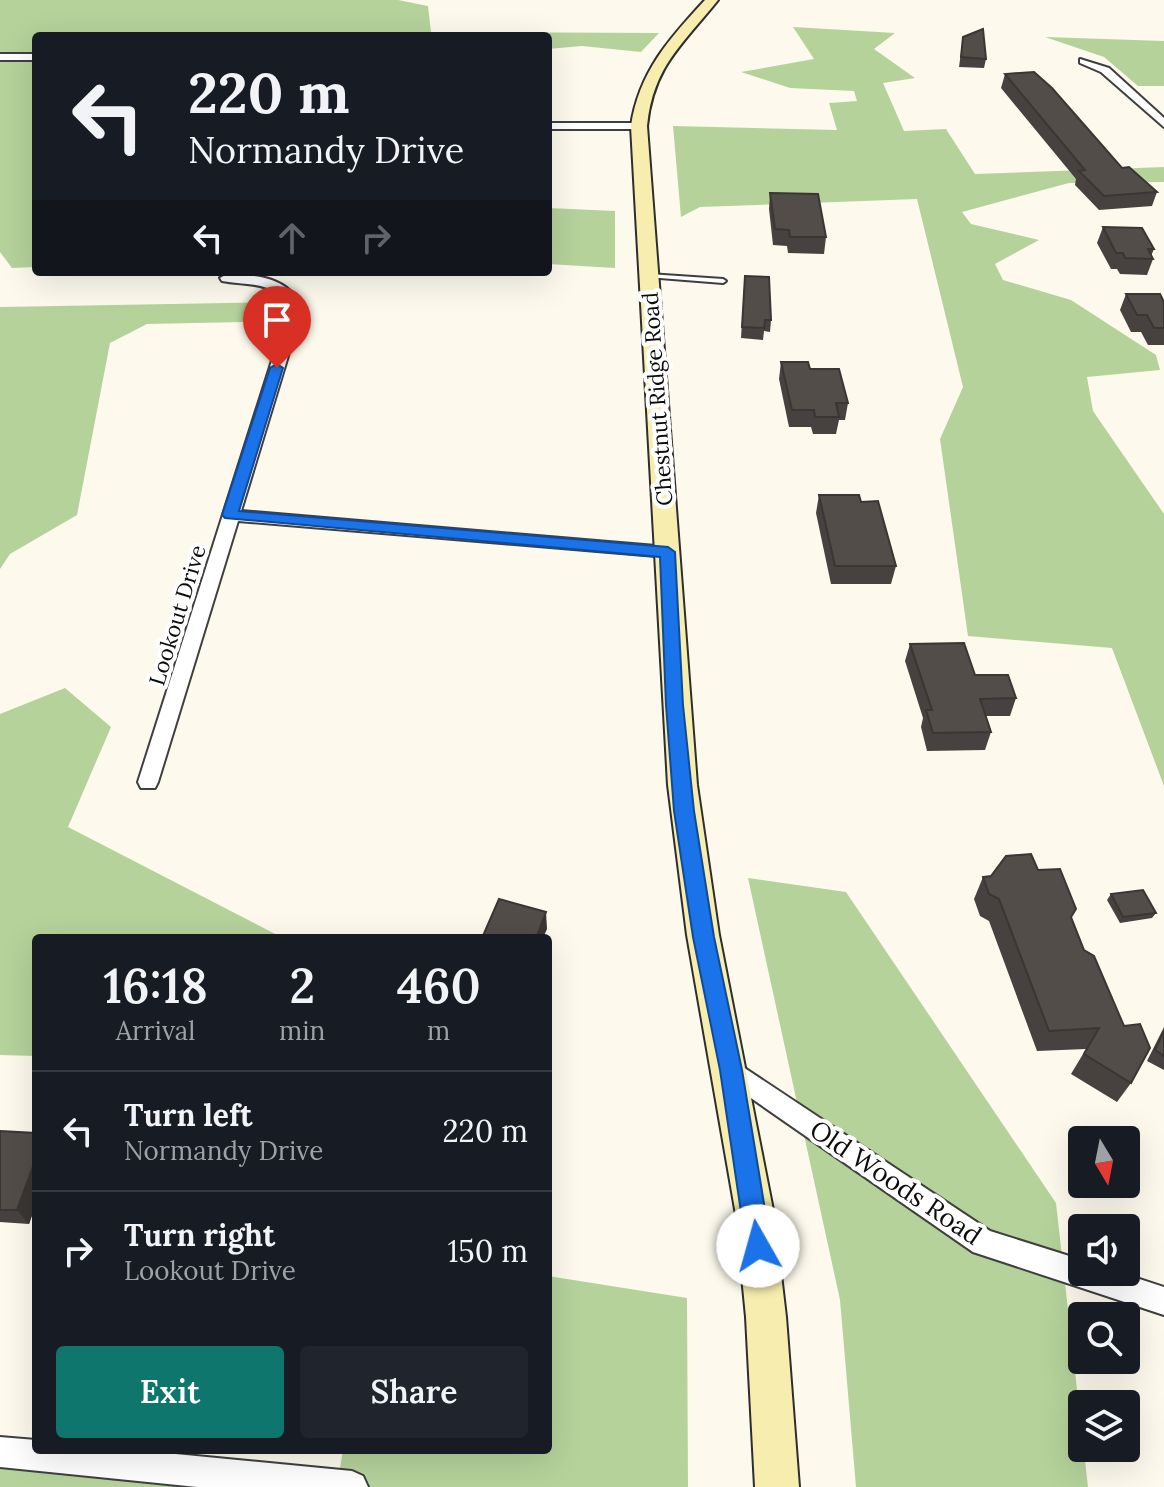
<!DOCTYPE html>
<html lang="en">
<head>
<meta charset="utf-8">
<style>
  body { margin:0; font-family:Lora,serif; background:#20242c; color:#f1f3f6; height:100vh; display:flex; flex-direction:column; font-size:30px; white-space:nowrap }
  * { box-sizing:border-box; margin:0 }
  p { font-size:26px; color:#9ea1a6 }
  .icon { flex:none; width:44px; height:44px; fill:none; stroke:currentColor; stroke-width:2; stroke-linecap:round; stroke-linejoin:round }
  .map { position:relative; flex:1; overflow:hidden }
  .sheet { position:absolute; left:32px; top:934px; width:520px; height:520px; display:flex; flex-direction:column; background:#171b24; border-radius:8px; box-shadow:0 8px 32px #0002 }
  .sheet>* { flex:none }
  .guide { position:absolute; left:32px; top:32px; width:520px; height:244px; border-radius:8px; box-shadow:0 8px 32px #0002; background:#171b24; color:#f1f3f6; overflow:hidden }
  .needle { width:52px; rotate:170deg }
  .tools { position:absolute; left:1068px; top:1126px; display:grid; gap:16px }
  .tools a { display:grid; place-items:center; width:72px; height:72px; border-radius:8px; background:#171b24; box-shadow:0 8px 32px #0002; font-size:40px }
  .pin { position:absolute; display:grid; place-items:center; width:68px; height:68px; color:#fff; margin:-82px -34px; border-radius:50% 50% 50% 0; rotate:-45deg; box-shadow:0 0 8px #0007 }
  .pin .icon { rotate:45deg }
  .me { position:absolute; width:88px; margin:-44px; rotate:353deg; stroke-linejoin:round; filter:drop-shadow(0 0 6px #0008) }
  .turn { display:flex; align-items:center; gap:28px; height:168px; padding:0 24px; font-size:36px }
  .turn .icon { width:104px; height:104px; stroke-width:2.5 }
  .turn b { display:block; font-size:56px; line-height:68px }
  .lanes { display:flex; align-items:center; height:76px; padding:0 24px; background:#0003; justify-content:center; gap:40px; direction:ltr }
  .lanes .off { opacity:.35 }
  .eta { display:flex; justify-content:space-evenly; align-items:center; height:136px; text-align:center }
  .eta b { font-size:48px; font-weight:600; line-height:56px }
  .cta { display:flex; gap:16px; margin-top:auto; padding:16px 24px }
  .cta a { flex:1; height:92px; border-radius:8px; background:#0f766e; color:#fff; font-size:32px; font-weight:600; line-height:92px; text-align:center }
  .cta a+a { background:#20242c; color:#f1f3f6 }
  ul { padding:0; list-style:none }
  li { display:flex; align-items:center; gap:24px; height:120px; padding:0 24px; border-top:2px solid #363941 }
  li div { flex:1 }
  li b { display:block; font-size:30px }
  li em { font-style:normal }
  .map>svg:first-child { display:block }
  .forest { fill:#b5d29b }
  .lines { fill:none; stroke-linecap:round; stroke-linejoin:round }
  .lane-casing { stroke:#3f3f3f; stroke-width:4 }
  .street-casing { stroke:#3f3f3f; stroke-width:4 }
  .secondary-casing { stroke:#2e2e2e; stroke-width:4 }
  .lane { fill:#fff; fill-rule:evenodd }
  .street { fill:#fff; fill-rule:evenodd }
  .secondary { fill:#f6edaf; fill-rule:evenodd }
  .wall { fill:#474240 }
  .shaded-wall { fill:#3a3634 }
  .building { fill:#534d4a; stroke:#3a3634; stroke-width:2 }
  .route { fill:#1a73e8; stroke:#114b97; stroke-width:2 }
  .labels { text-anchor:middle; dominant-baseline:central; stroke-width:8; stroke-linejoin:round; paint-order:stroke }
  .street-label { font-size:22px; fill:#0c0c0c; stroke:#fff }
  .near-street-label { font-size:26px; fill:#0c0c0c; stroke:#fff }
</style>
</head>
<body>
<div class="map">
<svg width="1164" height="1487" viewBox="0 0 1164 1487">
  <rect width="100%" height="100%" fill="#fdfaed"/>
  <path class="forest" d="M 0,0 L 398,0 L 428,6 L 431,32 L 659,33 L 641,52 L 582,46 L 548,49 L 548,36 L 36,36 L 36,267 L 12,268 L 0,252 Z
    M 793,27 L 895,33 L 874,49 L 915,78 L 883,83 L 904,131 L 946,129 L 975,174 L 1164,167 L 1164,182 L 1069,183 L 962,212 L 971,224 L 1039,240 L 995,264 L 1003,280 L 1071,300 L 1156,355 L 1160,370 L 1087,377 L 1093,411 L 1164,514 L 1164,786 L 1112,648 L 968,636 L 940,439 L 963,387 L 917,199 L 700,207 L 681,217 L 673,126 L 837,130 L 829,103 L 857,101 L 854,91 L 790,88 L 741,72 L 814,59 Z
    M 1045,37 L 1164,41 L 1164,86 L 1138,86 L 1104,57 Z
    M 548,208 L 615,211 L 615,268 L 548,264 Z
    M 287,302 L 293,321 L 147,324 L 110,343 L 77,515 L 10,554 L 0,569 L 0,307 Z
    M 65,688 L 111,727 L 68,827 L 283,938 L 36,938 L 36,1056 L 0,1055 L 0,714 Z
    M 748,878 L 846,892 L 1056,1203 L 1088,1487 L 856,1487 L 840,1300 Z
    M 548,1276 L 687,1298 L 688,1487 L 0,1487 L 0,1452 L 337,1485 L 343,1450 L 548,1450 Z"/>
  <g class="lines">
    <g class="lane-casing">
      <path id="lane" d="M 649,274 L 723,279 L 726,281 L 723,283 L 647,277 L 646,276 Z"/>
    </g>
    <g class="street-casing">
      <path id="street" d="M 0,54 L 36,54 L 36,60 L 0,60 Z
        M 1080,59 L 1109,68 L 1164,118 L 1164,127 L 1101,72 L 1080,63 Z
        M 548,123 L 639,123 L 644,126 L 639,129 L 548,129 Z
        M 227,274 C 257,275 291,277 302,310 L 241,511 L 668,547 L 677,552 L 668,557 L 238,521 L 158,782 L 155,788 L 141,788 L 138,782 L 288,310 C 278,280 248,286 222,281 L 220,278 Z
        M 731,1059 L 990,1231 L 1082,1260 L 1082,1272 L 1118,1272 L 1164,1287 L 1164,1315 L 973,1252 L 722,1078 L 719,1070 L 722,1062 Z
        M 0,1437 L 36,1440 L 36,1450 L 134,1450 L 352,1471 L 363,1476 L 368,1487 L 197,1487 L 0,1467 Z"/>
    </g>
    <g class="secondary-casing">
      <path id="secondary" d="M 705,0 L 718,0 C 683,44 653,66 647,126 L 697,785 L 719,935 L 774,1215 L 786,1317 L 799,1487 L 755,1487 L 746,1317 L 736,1215 L 687,935 L 668,785 L 631,126 C 639,72 669,39 705,0 Z"/>
    </g>
    <use href="#lane" class="lane"/>
    <use href="#street" class="street"/>
    <use href="#secondary" class="secondary"/>
  </g>
  <path class="wall" d="M 963,37 L 986,59 L 984,68 L 959,67 Z
    M 1005,74 L 1122,168 L 1157,192 L 1152,206 L 1099,210 L 1075,185 L 1076,179 L 1001,88 Z
    M 770,193 L 826,237 L 824,254 L 788,253 L 787,246 L 773,245 L 769,209 Z
    M 1103,227 L 1154,249 L 1151,256 L 1153,259 L 1147,275 L 1120,274 L 1117,269 L 1111,269 L 1097,243 Z
    M 744,287 L 771,320 L 770,332 L 764,331 L 763,340 L 741,338 Z
    M 1126,294 L 1164,302 L 1164,345 L 1148,345 L 1141,332 L 1131,332 L 1120,310 Z
    M 781,362 L 810,369 L 848,403 L 845,420 L 839,420 L 836,434 L 813,434 L 811,427 L 789,427 L 779,379 Z
    M 819,495 L 861,502 L 896,566 L 891,584 L 831,584 L 816,513 Z
    M 910,644 L 975,675 L 1016,698 L 1010,716 L 986,716 L 991,732 L 985,750 L 927,751 L 921,727 L 923,718 L 905,661 Z
    M 1038,870 L 1071,918 L 1131,1083 L 1117,1102 L 1071,1074 L 1086,1049 L 1037,1051 L 989,921 L 980,916 L 974,899 L 983,877 Z
    M 1111,894 L 1156,913 L 1152,918 L 1120,923 L 1107,900 Z
    M 1164,1027 L 1164,1070 L 1147,1061 Z
    M 0,1131 L 36,1133 L 36,1204 L 29,1224 L 0,1222 Z"/>
  <path class="shaded-wall" d="M 546,912 L 547,929 L 543,938 L 536,938 Z
    M 551,983 L 552,999 L 548,1000 L 548,984 Z
    M 36,1158 L 36,1204 L 29,1224 L 17,1210 Z"/>
  <path class="building" d="M 983,29 L 986,59 L 961,57 L 963,37 Z
    M 1034,72 L 1052,88 L 1122,168 L 1129,167 L 1157,192 L 1104,196 L 1079,171 L 1085,170 L 1005,74 Z
    M 770,193 L 818,194 L 826,237 L 790,237 L 789,230 L 775,229 Z
    M 1103,227 L 1142,228 L 1154,249 L 1148,249 L 1153,259 L 1125,258 L 1123,253 L 1116,253 Z
    M 745,276 L 769,277 L 771,320 L 765,320 L 764,328 L 742,327 Z
    M 1126,294 L 1160,294 L 1164,302 L 1164,328 L 1154,328 L 1147,315 L 1137,315 Z
    M 781,362 L 808,362 L 810,369 L 839,369 L 848,403 L 836,403 L 839,417 L 815,417 L 814,410 L 792,410 Z
    M 819,495 L 859,495 L 861,502 L 878,501 L 896,566 L 835,566 Z
    M 964,643 L 975,675 L 1008,675 L 1016,698 L 980,699 L 991,732 L 933,733 L 926,710 L 932,710 L 910,644 Z
    M 1031,854 L 1038,870 L 1060,869 L 1076,909 L 1071,917 L 1084,950 L 1094,956 L 1124,1026 L 1140,1024 L 1150,1048 L 1131,1083 L 1084,1054 L 1099,1028 L 1049,1031 L 999,899 L 989,894 L 983,877 L 991,876 L 1006,856 Z
    M 1143,890 L 1156,913 L 1123,917 L 1111,894 Z
    M 499,899 L 546,912 L 536,938 L 482,938 Z
    M 1164,1031 L 1164,1056 L 1155,1050 Z
    M 0,1131 L 36,1133 L 36,1158 L 17,1210 L 0,1210 Z"/>
  <path class="route" d="M 277,364 L 283,368 L 239,511 L 668,547 L 675,552 L 683,705 L 694,811 L 714,937 L 742,1070 L 771,1246 L 767,1255 L 758,1259 L 749,1255 L 746,1246 L 720,1070 L 693,937 L 674,811 L 666,705 L 660,557 L 225,518 L 222,515 L 270,368 Z"/>
  <g class="labels">
    <g class="street-label">
      <text transform="translate(657 399) rotate(-94)">Chestnut Ridge Road</text>
      <text transform="translate(177 615) rotate(-73)">Lookout Drive</text>
    </g>
    <g class="near-street-label">
      <text transform="translate(896 1182) rotate(34)">Old Woods Road</text>
    </g>
  </g>
</svg>
<div class="tools">
<a><svg class="needle" viewBox="-14 -14 28 28"><path d="M0-13l5 13h-10z" fill="#e53935"/><path d="M0 13l5-13h-10z" fill="#9ea1a6"/></svg></a>
<a><svg class="icon" aria-label="sound" viewBox="0 0 24 24"><path d="M4 9h4l5-4v14l-5-4H4zM17 9q2 3 0 6"/></svg></a>
<a><svg class="icon" aria-label="search" viewBox="0 0 24 24"><circle cx="10" cy="10" r="6"/><path d="M15 15l6 6"/></svg></a>
<a><svg class="icon" aria-label="layers" viewBox="0 0 24 24"><path d="M12 4l9 5-9 5-9-5zM3 14l9 5 9-5"/></svg></a>
</div>
<div class="pin" style="left:277px;top:368px;background:#d93025"><svg class="icon" aria-label="arrive" viewBox="0 0 24 24"><path d="M6 21V4h12l-3 4 3 4H6"/></svg></div>
<svg class="me" style="left:758px;top:1246px" viewBox="-20 -20 40 40"><circle r="19" fill="#fff"/><path d="M0-13L10 11 0 6-10 11z" fill="#1a73e8"/></svg>
<div class="guide">
<div class="turn"><svg class="icon" aria-label="left" viewBox="0 0 24 24"><path d="M17 20v-9H6M10 6l-5 5 5 5"/></svg><div><b>220 m</b>Normandy Drive</div></div>
<div class="lanes"><svg class="icon" aria-label="left" viewBox="0 0 24 24"><path d="M17 20v-9H6M10 6l-5 5 5 5"/></svg><svg class="icon off" aria-label="ahead" viewBox="0 0 24 24"><path d="M12 20V5M6 11l6-6 6 6"/></svg><svg class="icon off" aria-label="right" viewBox="0 0 24 24"><path d="M7 20v-9h11M14 6l5 5-5 5"/></svg></div>
</div>
<section class="sheet">
<div class="eta">
<div><b>16:18</b><p>Arrival</p></div>
<div><b>2</b><p>min</p></div>
<div><b>460</b><p>m</p></div>
</div>
<ul>
<li><svg class="icon" aria-label="left" viewBox="0 0 24 24"><path d="M17 20v-9H6M10 6l-5 5 5 5"/></svg><div><b>Turn left</b><p>Normandy Drive</p></div><em>220 m</em></li>
<li><svg class="icon" aria-label="right" viewBox="0 0 24 24"><path d="M7 20v-9h11M14 6l5 5-5 5"/></svg><div><b>Turn right</b><p>Lookout Drive</p></div><em>150 m</em></li>
</ul>
<div class="cta"><a>Exit</a><a>Share</a></div>
</section>
</div>
</body>
</html>
